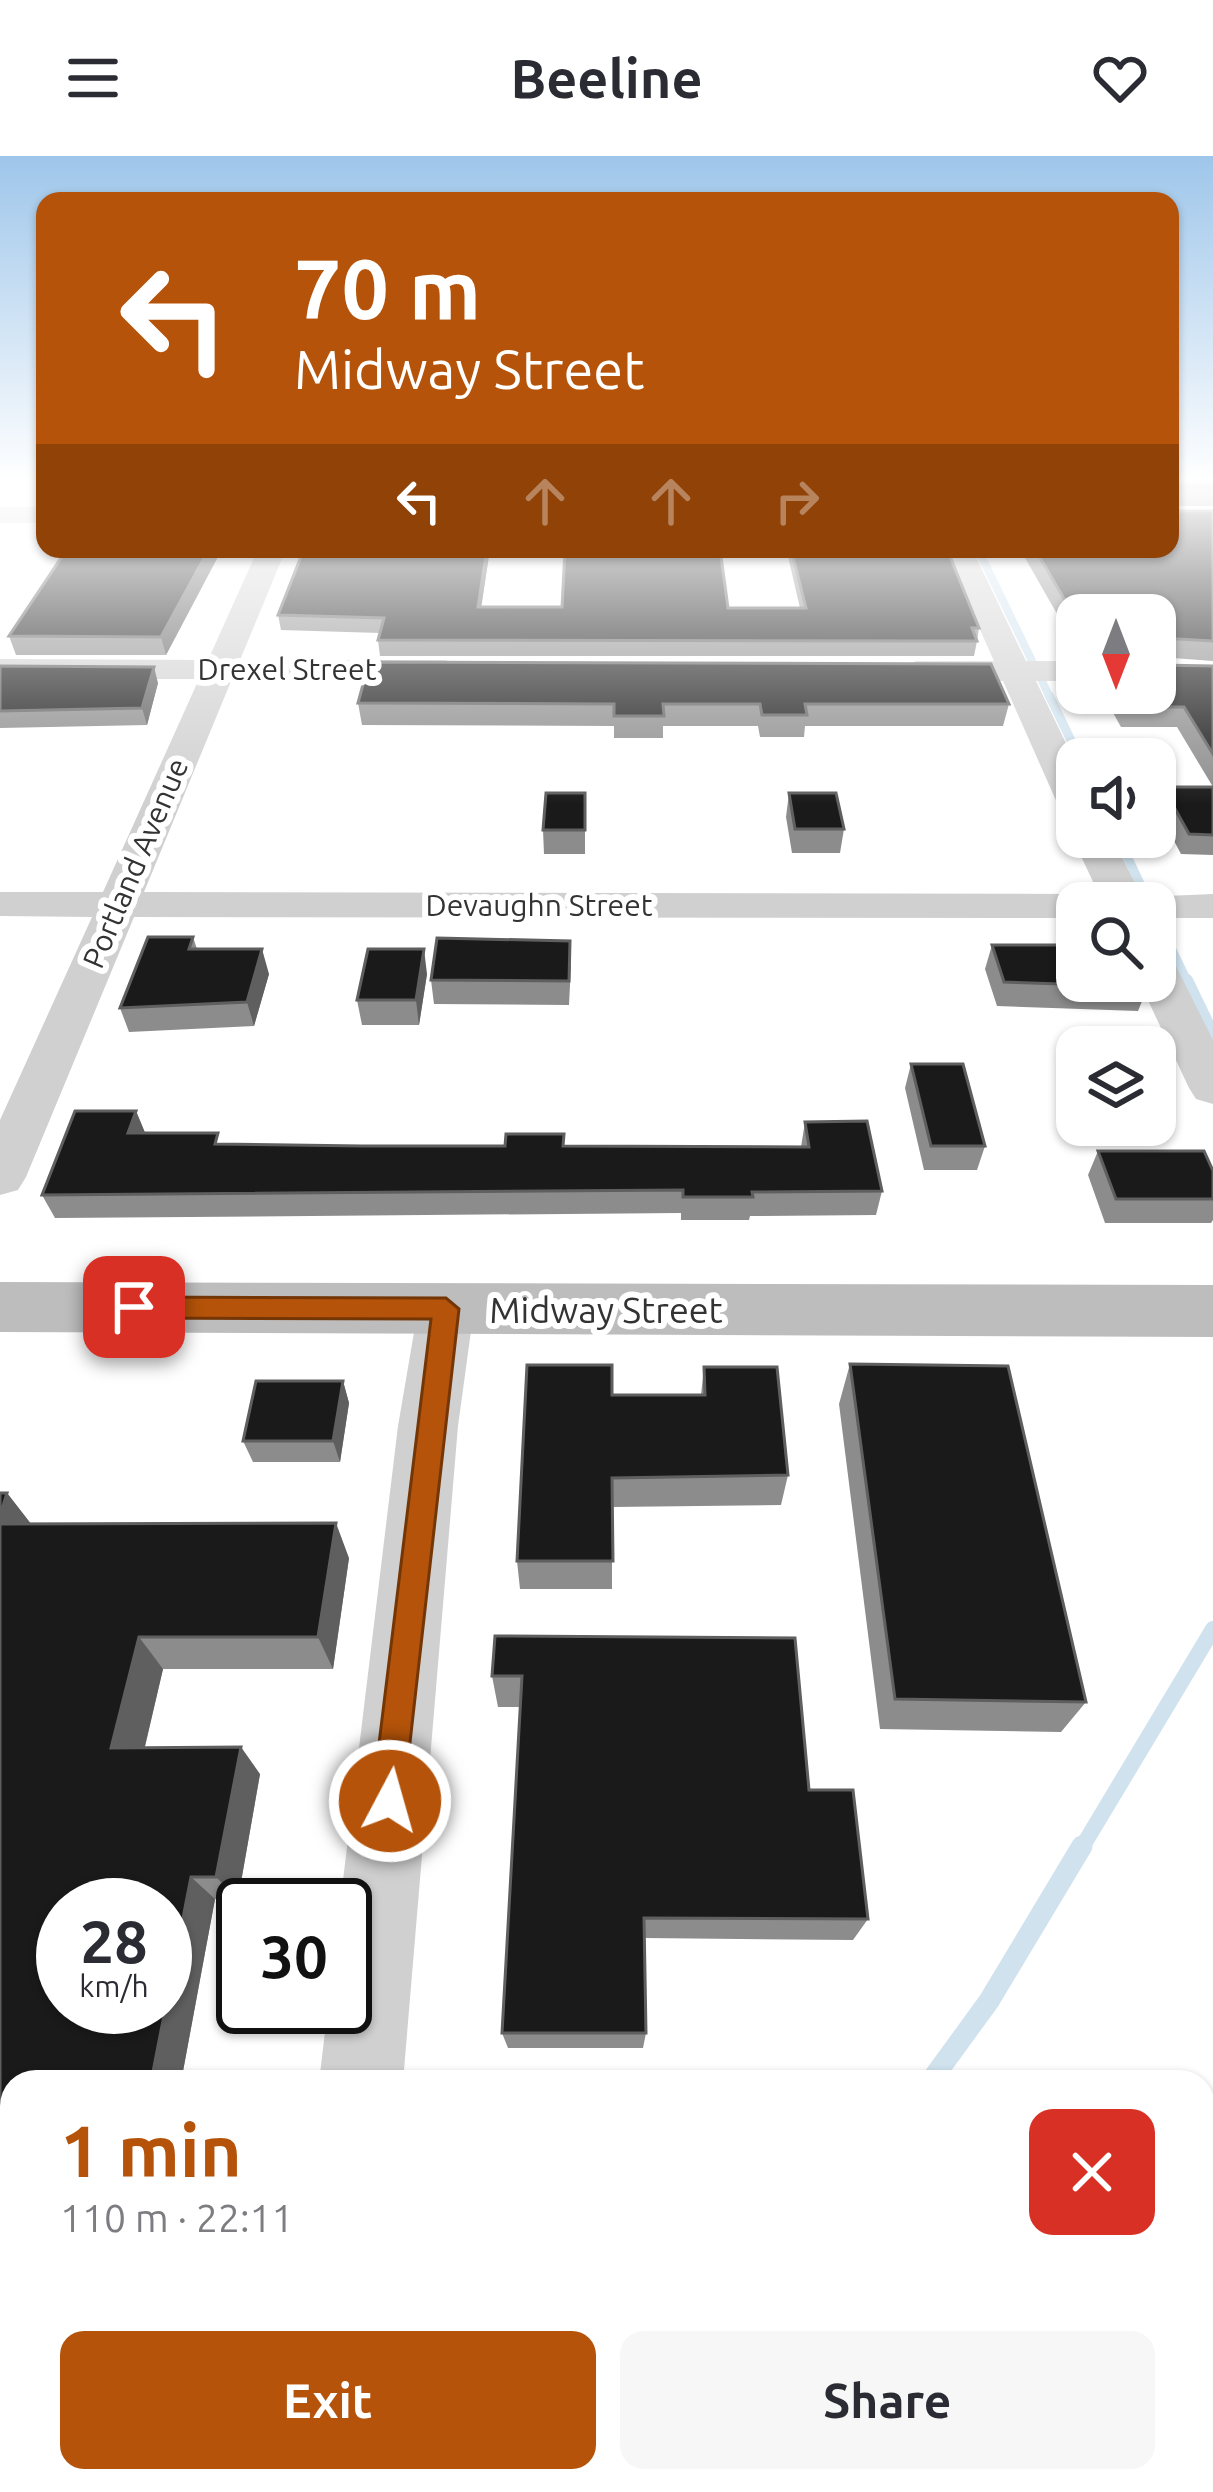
<!DOCTYPE html>
<html lang="en">
<head>
<meta charset="utf-8">
<style>
  body { margin:0; font-family:Ubuntu,sans-serif; background:#f7f7f7; color:#2b2b33; height:100vh; display:flex; flex-direction:column; font-size:45px; white-space:nowrap }
  * { box-sizing:border-box; margin:0 }
  p { font-size:39px; color:#7c7c81 }
  .icon { flex:none; width:66px; height:66px; fill:none; stroke:currentColor; stroke-width:2; stroke-linecap:round; stroke-linejoin:round }
  .map { position:relative; flex:1; overflow:hidden }
  .details { position:absolute; left:0px; top:1914px; width:1215px; height:423px; display:flex; flex-direction:column; background:#fff; border-radius:36px 36px 0 0; box-shadow:0 3px 9px #0004 }
  .details>* { flex:none }
  .guide { position:absolute; left:36px; top:36px; width:1143px; height:366px; border-radius:24px; box-shadow:0 3px 9px #0004; background:#b45309; color:#fff; overflow:hidden }
  .needle { width:78px; rotate:180deg }
  .fabs { position:absolute; left:1056px; top:438px; display:grid; gap:24px }
  .fabs a { display:grid; place-items:center; width:120px; height:120px; border-radius:24px; background:#fff; box-shadow:0 3px 9px #0004; font-size:60px }
  .speed { position:absolute; left:36px; top:1722px; display:flex; gap:24px; font-size:60px; font-weight:700; text-align:center }
  .speed>* { display:grid; place-content:center; width:156px; height:156px; border-radius:50%; background:#fff; box-shadow:0 3px 9px #0004; line-height:1 }
  .speed small { font-size:30px; font-weight:400 }
  .speed .limit { border:6px solid #111; border-radius:18px; background:#fff; color:#111 }
  .pin { position:absolute; display:grid; place-items:center; width:102px; height:102px; color:#fff; margin:-51px; border-radius:24px; box-shadow:0 6px 18px #0006 }
  .me { position:absolute; width:132px; margin:-66px; rotate:6deg; stroke-linejoin:round; filter:drop-shadow(0 0 9px #0008) }
  .turn { display:flex; align-items:center; gap:42px; height:252px; padding:0 60px; font-size:54px }
  .turn .icon { width:156px; height:156px; stroke-width:2.5 }
  .turn b { display:block; font-size:84px; line-height:102px }
  .lanes { display:flex; align-items:center; height:114px; padding:0 60px; background:#0003; justify-content:center; gap:60px; direction:ltr }
  .lanes .off { opacity:.35 }
  .round { display:grid; place-items:center; flex:none; width:126px; height:126px; border-radius:24px; background:#f7f7f7 }
  .head { display:flex; align-items:center; justify-content:space-between; height:204px; padding:0 60px }
  h1 { font-size:72px; font-weight:700; line-height:90px; color:#b45309 }
  .primary-button { display:flex; gap:24px; margin-top:auto; padding:24px 60px }
  .primary-button a { flex:1; height:138px; border-radius:24px; background:#b45309; color:#fff; font-size:48px; font-weight:700; line-height:138px; text-align:center }
  .primary-button a+a { background:#f7f7f7; color:#2b2b33 }
  header { display:flex; justify-content:space-between; align-items:center; height:156px; padding:0 60px; background:#fff; font-size:54px; font-weight:700 }
  .map>svg:first-child { display:block }
  .lines { fill:none; stroke-linecap:round; stroke-linejoin:round }
  .stream-far4 { stroke:#cfe2ee; stroke-width:8 }
  .stream-far3 { stroke:#cfe2ee; stroke-width:9 }
  .stream-far2 { stroke:#cfe2ee; stroke-width:12 }
  .stream-far1 { stroke:#cfe2ee; stroke-width:16 }
  .stream { stroke:#cfe2ee; stroke-width:21 }
  .street { fill:#d0d0d0; fill-rule:evenodd }
  .secondary { fill:#bdbdbd; fill-rule:evenodd }
  .rail-casing { stroke:#888; stroke-width:18 }
  .rail { stroke:#fff; stroke-width:14; stroke-dasharray:42; stroke-linecap:butt }
  .wall { fill:#8c8c8c; fill-rule:evenodd }
  .shaded-wall { fill:#5f5f5f }
  .building { fill:#1a1a1a; stroke:#5f5f5f; stroke-width:3; fill-rule:evenodd }
  .route { fill:#b45309; stroke:#753606; stroke-width:3 }
  .labels { text-anchor:middle; dominant-baseline:central; stroke-width:12; stroke-linejoin:round; paint-order:stroke }
  .far-street-label { font-size:30px; fill:#333; stroke:#fff }
  .street-label { font-size:36px; fill:#333; stroke:#fff }
</style>
</head>
<body>
<header><svg class="icon" aria-label="menu" viewBox="0 0 24 24"><path d="M4 6h16M4 12h16M4 18h16"/></svg>Beeline<svg class="icon" aria-label="heart" viewBox="0 0 24 24"><path d="M12 20l-8-8c-3-5 5-10 8-4 3-6 11-1 8 4z"/></svg></header>
<div class="map">
<svg width="1213" height="2336" viewBox="0 0 1213 2336">
  <rect width="100%" height="100%" fill="#fff"/>
  <g class="lines">
    <path class="stream-far4" d="M 978,393 L 1032,505
      M 1042,525 L 1050,542"/>
    <path class="stream-far3" d="M 1049,539 L 1080,603
      M 1118,681 L 1143,734
      M 1159,767 L 1188,827"/>
    <path class="stream-far2" d="M 1187,824 L 1213,878"/>
    <path class="stream-far1" d="M 1081,1693 L 1213,1473"/>
    <path class="stream" d="M 930,1926 L 989,1845 L 1082,1690
      M 0,1966 L 12,1966"/>
    <path class="street" d="M 0,351 L 45,351 L 45,367 L 0,367 Z
      M 258,393 L 286,393 L 240,504 L 446,504 L 462,514 L 446,524 L 232,523 L 144,736 L 1077,738 L 1096,747 L 1077,747 L 1077,762 L 134,761 L 26,1021 L 18,1034 L 0,1039 L 0,964 L 92,761 L 0,760 L 0,736 L 103,736 L 199,523 L 0,523 L 0,503 L 208,504 Z
      M 944,393 L 972,393 L 1026,505 L 1077,505 L 1077,525 L 1036,525 L 1077,610 L 1077,660 L 1058,649 L 1003,525 L 916,525 L 900,515 L 916,505 L 994,505 Z
      M 1077,674 L 1077,681 L 1112,681 L 1142,741 L 1213,738 L 1213,762 L 1155,762 L 1155,747 L 1103,747 L 1072,681 Z
      M 1155,799 L 1171,803 L 1177,812 L 1213,884 L 1213,948 L 1196,943 L 1189,932 L 1139,825 L 1155,825 Z
      M 446,1131 L 466,1137 L 474,1153 L 458,1270 L 403,1926 L 319,1926 L 328,1851 L 345,1851 L 345,1749 L 340,1749 L 398,1270 L 418,1153 L 426,1137 Z
      M 267,2325 L 367,2325 L 366,2336 L 266,2336 Z"/>
    <path class="secondary" d="M 0,1126 L 1213,1129 L 1213,1181 L 0,1176 Z"/>
    <g class="rail-casing">
      <path id="rail" d="M 1203,1982 L 1213,1960
        M 1040,2336 L 1045,2325"/>
    </g>
    <use href="#rail" class="rail"/>
  </g>
  <path class="wall" d="M 1170,322 L 1213,322 L 1213,350 L 1172,350 L 1172,355 L 1213,355 L 1213,505 L 1159,501 L 1158,509 L 1213,510 L 1213,631 L 1177,571 L 1121,571 L 1102,537 L 1155,537 L 1077,459 L 1077,493 L 1020,393 L 1170,393 Z
    M 222,393 L 166,499 L 16,499 L 9,480 Z
    M 490,393 L 481,451 L 562,451 L 565,393 L 947,393 L 979,472 L 977,485 L 974,500 L 380,500 L 378,484 L 380,477 L 281,474 L 278,459 ZM 720,396 L 787,396 L 800,452 L 728,452 Z
    M 0,510 L 158,527 L 147,569 L 0,572 Z
    M 358,547 L 1009,548 L 1003,570 L 805,570 L 804,581 L 760,581 L 758,570 L 663,570 L 663,582 L 614,582 L 614,570 L 362,569 Z
    M 1163,631 L 1213,631 L 1213,699 L 1181,698 L 1156,651 Z
    M 585,637 L 585,698 L 544,698 L 543,674 Z
    M 789,637 L 844,673 L 840,697 L 792,697 L 786,661 Z
    M 193,781 L 197,793 L 269,818 L 254,870 L 129,876 L 120,852 Z
    M 1071,783 L 1148,831 L 1138,855 L 997,850 L 985,813 L 992,789 L 1069,789 Z
    M 571,809 L 569,849 L 434,848 L 431,824 Z
    M 427,818 L 419,869 L 362,869 L 357,844 Z
    M 911,908 L 985,990 L 977,1014 L 924,1014 L 905,932 Z
    M 136,955 L 145,977 L 222,988 L 362,990 L 801,991 L 805,966 L 882,1035 L 876,1059 L 750,1060 L 749,1064 L 681,1064 L 681,1057 L 55,1062 L 42,1039 Z
    M 1098,995 L 1213,1015 L 1213,1064 L 1211,1067 L 1105,1067 L 1088,1019 Z
    M 850,1208 L 1086,1546 L 1061,1576 L 880,1573 L 839,1248 Z
    M 704,1211 L 788,1319 L 781,1349 L 612,1351 L 612,1433 L 520,1433 L 517,1405 L 612,1239 L 701,1239 Z
    M 343,1225 L 349,1247 L 340,1306 L 253,1306 L 243,1285 Z
    M 0,1337 L 7,1337 L 31,1368 L 349,1402 L 333,1513 L 163,1513 L 145,1591 L 260,1618 L 238,1743 L 215,1743 L 181,1926 L 12,1926 L 12,1957 L 0,1957 Z
    M 495,1480 L 868,1763 L 853,1784 L 644,1782 L 646,1877 L 643,1892 L 508,1892 L 502,1877 L 520,1551 L 498,1551 L 492,1520 Z
    M 0,2181 L 12,2181 L 12,2325 L 46,2325 L 43,2336 L 0,2336 Z"/>
  <path class="shaded-wall" d="M 209,393 L 222,393 L 166,499 L 161,481 Z
    M 487,393 L 490,393 L 479,466 L 478,451 Z
    M 154,511 L 158,527 L 147,569 L 142,552 Z
    M 262,793 L 269,818 L 254,870 L 247,846 Z
    M 424,793 L 427,818 L 419,869 L 416,844 Z
    M 136,955 L 146,979 L 128,977 Z
    M 343,1225 L 349,1247 L 340,1306 L 333,1285 Z
    M 7,1337 L 35,1373 L 0,1371 L 0,1360 Z
    M 336,1367 L 349,1402 L 333,1513 L 318,1481 Z
    M 139,1481 L 163,1513 L 138,1619 L 111,1592 Z
    M 241,1591 L 260,1618 L 238,1743 L 216,1721 Z
    M 191,1721 L 215,1743 L 181,1926 L 151,1926 Z
    M 12,2296 L 12,2325 L 46,2325 L 43,2336 L 3,2336 Z"/>
  <path class="building" d="M 1170,322 L 1213,322 L 1213,333 L 1172,333 L 1172,355 L 1213,355 L 1213,485 L 1161,482 L 1158,509 L 1213,510 L 1213,598 L 1184,551 L 1128,551 L 1119,537 L 1155,537 L 1155,459 L 1077,459 L 1077,465 L 1035,393 L 1170,393 Z
    M 67,393 L 209,393 L 161,481 L 9,480 Z
    M 304,393 L 487,393 L 478,451 L 562,451 L 565,393 L 720,393 L 728,452 L 806,452 L 791,393 L 947,393 L 979,472 L 972,472 L 977,485 L 378,484 L 384,462 L 278,459 Z
    M 369,506 L 991,508 L 1009,548 L 805,548 L 807,559 L 762,559 L 760,548 L 663,548 L 664,560 L 614,560 L 614,548 L 358,547 Z
    M 0,510 L 154,511 L 142,552 L 0,555 Z
    M 1163,631 L 1213,631 L 1213,679 L 1189,678 Z
    M 546,637 L 585,637 L 585,674 L 543,674 Z
    M 789,637 L 836,637 L 844,673 L 795,673 Z
    M 148,781 L 193,781 L 189,793 L 262,793 L 247,846 L 120,852 Z
    M 437,782 L 570,785 L 569,825 L 431,824 Z
    M 1071,783 L 1077,783 L 1077,825 L 1146,825 L 1148,831 L 1004,826 L 992,789 L 1074,789 Z
    M 368,793 L 424,793 L 416,844 L 357,844 Z
    M 911,908 L 963,908 L 985,990 L 931,990 Z
    M 75,955 L 136,955 L 128,977 L 218,977 L 215,988 L 362,990 L 505,990 L 506,978 L 564,978 L 563,990 L 809,991 L 805,966 L 867,965 L 882,1035 L 752,1036 L 753,1041 L 683,1041 L 683,1034 L 42,1039 Z
    M 1098,995 L 1204,995 L 1213,1015 L 1213,1043 L 1116,1043 Z
    M 850,1208 L 1008,1210 L 1086,1546 L 895,1543 Z
    M 527,1209 L 612,1209 L 612,1239 L 705,1239 L 704,1211 L 777,1211 L 788,1319 L 612,1322 L 613,1405 L 517,1405 Z
    M 256,1225 L 343,1225 L 333,1285 L 243,1285 Z
    M 0,1337 L 7,1337 L 0,1360 Z
    M 336,1367 L 318,1481 L 139,1481 L 111,1592 L 241,1591 L 216,1721 L 191,1721 L 151,1926 L 12,1926 L 12,1947 L 0,1947 L 0,1368 ZM 63,1749 L 165,1749 L 165,1851 L 63,1851 Z
    M 495,1480 L 795,1482 L 809,1634 L 853,1634 L 868,1763 L 644,1762 L 646,1877 L 502,1877 L 522,1520 L 492,1520 Z
    M 0,2186 L 12,2187 L 12,2296 L 3,2336 L 0,2336 Z
    M 484,2325 L 612,2325 L 612,2336 L 484,2336 Z"/>
  <linearGradient id="sky" x2="0" y2="1"><stop stop-color="#9ec6ea"/><stop offset="0.5" stop-color="#fff"/><stop offset="1" stop-color="#fff" stop-opacity="0"/></linearGradient>
  <rect width="1213" height="649" fill="url(#sky)"/>
  <path class="route" d="M 134,1141 L 446,1142 L 459,1153 L 402,1657 L 390,1662 L 377,1657 L 372,1645 L 431,1163 L 134,1162 L 120,1151 Z"/>
  <g class="labels">
    <g class="far-street-label">
      <text x="287" y="513">Drexel Street</text>
      <text transform="translate(135 707) rotate(-67)">Portland Avenue</text>
      <text x="539" y="749">Devaughn Street</text>
    </g>
    <g class="street-label">
      <text x="606" y="1153">Midway Street</text>
    </g>
  </g>
</svg>
<div class="fabs">
<a><svg class="needle" viewBox="-14 -14 28 28"><path d="M0-13l5 13h-10z" fill="#e53935"/><path d="M0 13l5-13h-10z" fill="#7c7c81"/></svg></a>
<a><svg class="icon" aria-label="sound" viewBox="0 0 24 24"><path d="M4 9h4l5-4v14l-5-4H4zM17 9q2 3 0 6"/></svg></a>
<a><svg class="icon" aria-label="search" viewBox="0 0 24 24"><circle cx="10" cy="10" r="6"/><path d="M15 15l6 6"/></svg></a>
<a><svg class="icon" aria-label="layers" viewBox="0 0 24 24"><path d="M12 4l9 5-9 5-9-5zM3 14l9 5 9-5"/></svg></a>
</div>
<div class="speed"><div>28<small>km/h</small></div><div class="limit">30</div></div>
<div class="pin" style="left:134px;top:1151px;background:#d93025"><svg class="icon" aria-label="arrive" viewBox="0 0 24 24"><path d="M6 21V4h12l-3 4 3 4H6"/></svg></div>
<svg class="me" style="left:390px;top:1645px" viewBox="-20 -20 40 40"><circle r="17" fill="#b45309" stroke="#fff" stroke-width="3"/><path d="M0-11L8 9 0 5-8 9z" fill="#fff"/></svg>
<div class="guide">
<div class="turn"><svg class="icon" aria-label="left" viewBox="0 0 24 24"><path d="M17 20v-9H6M10 6l-5 5 5 5"/></svg><div><b>70 m</b>Midway Street</div></div>
<div class="lanes"><svg class="icon" aria-label="left" viewBox="0 0 24 24"><path d="M17 20v-9H6M10 6l-5 5 5 5"/></svg><svg class="icon off" aria-label="ahead" viewBox="0 0 24 24"><path d="M12 20V5M6 11l6-6 6 6"/></svg><svg class="icon off" aria-label="ahead" viewBox="0 0 24 24"><path d="M12 20V5M6 11l6-6 6 6"/></svg><svg class="icon off" aria-label="right" viewBox="0 0 24 24"><path d="M7 20v-9h11M14 6l5 5-5 5"/></svg></div>
</div>
<section class="details">
<div class="head"><div><h1>1 min</h1><p>110 m · 22:11</p></div><a class="round" style="background:#d93025;color:#fff"><svg class="icon" aria-label="close" viewBox="0 0 24 24"><path d="M6 6l12 12M18 6L6 18"/></svg></a></div>
<div class="primary-button"><a>Exit</a><a>Share</a></div>
</section>
</div>
</body>
</html>
